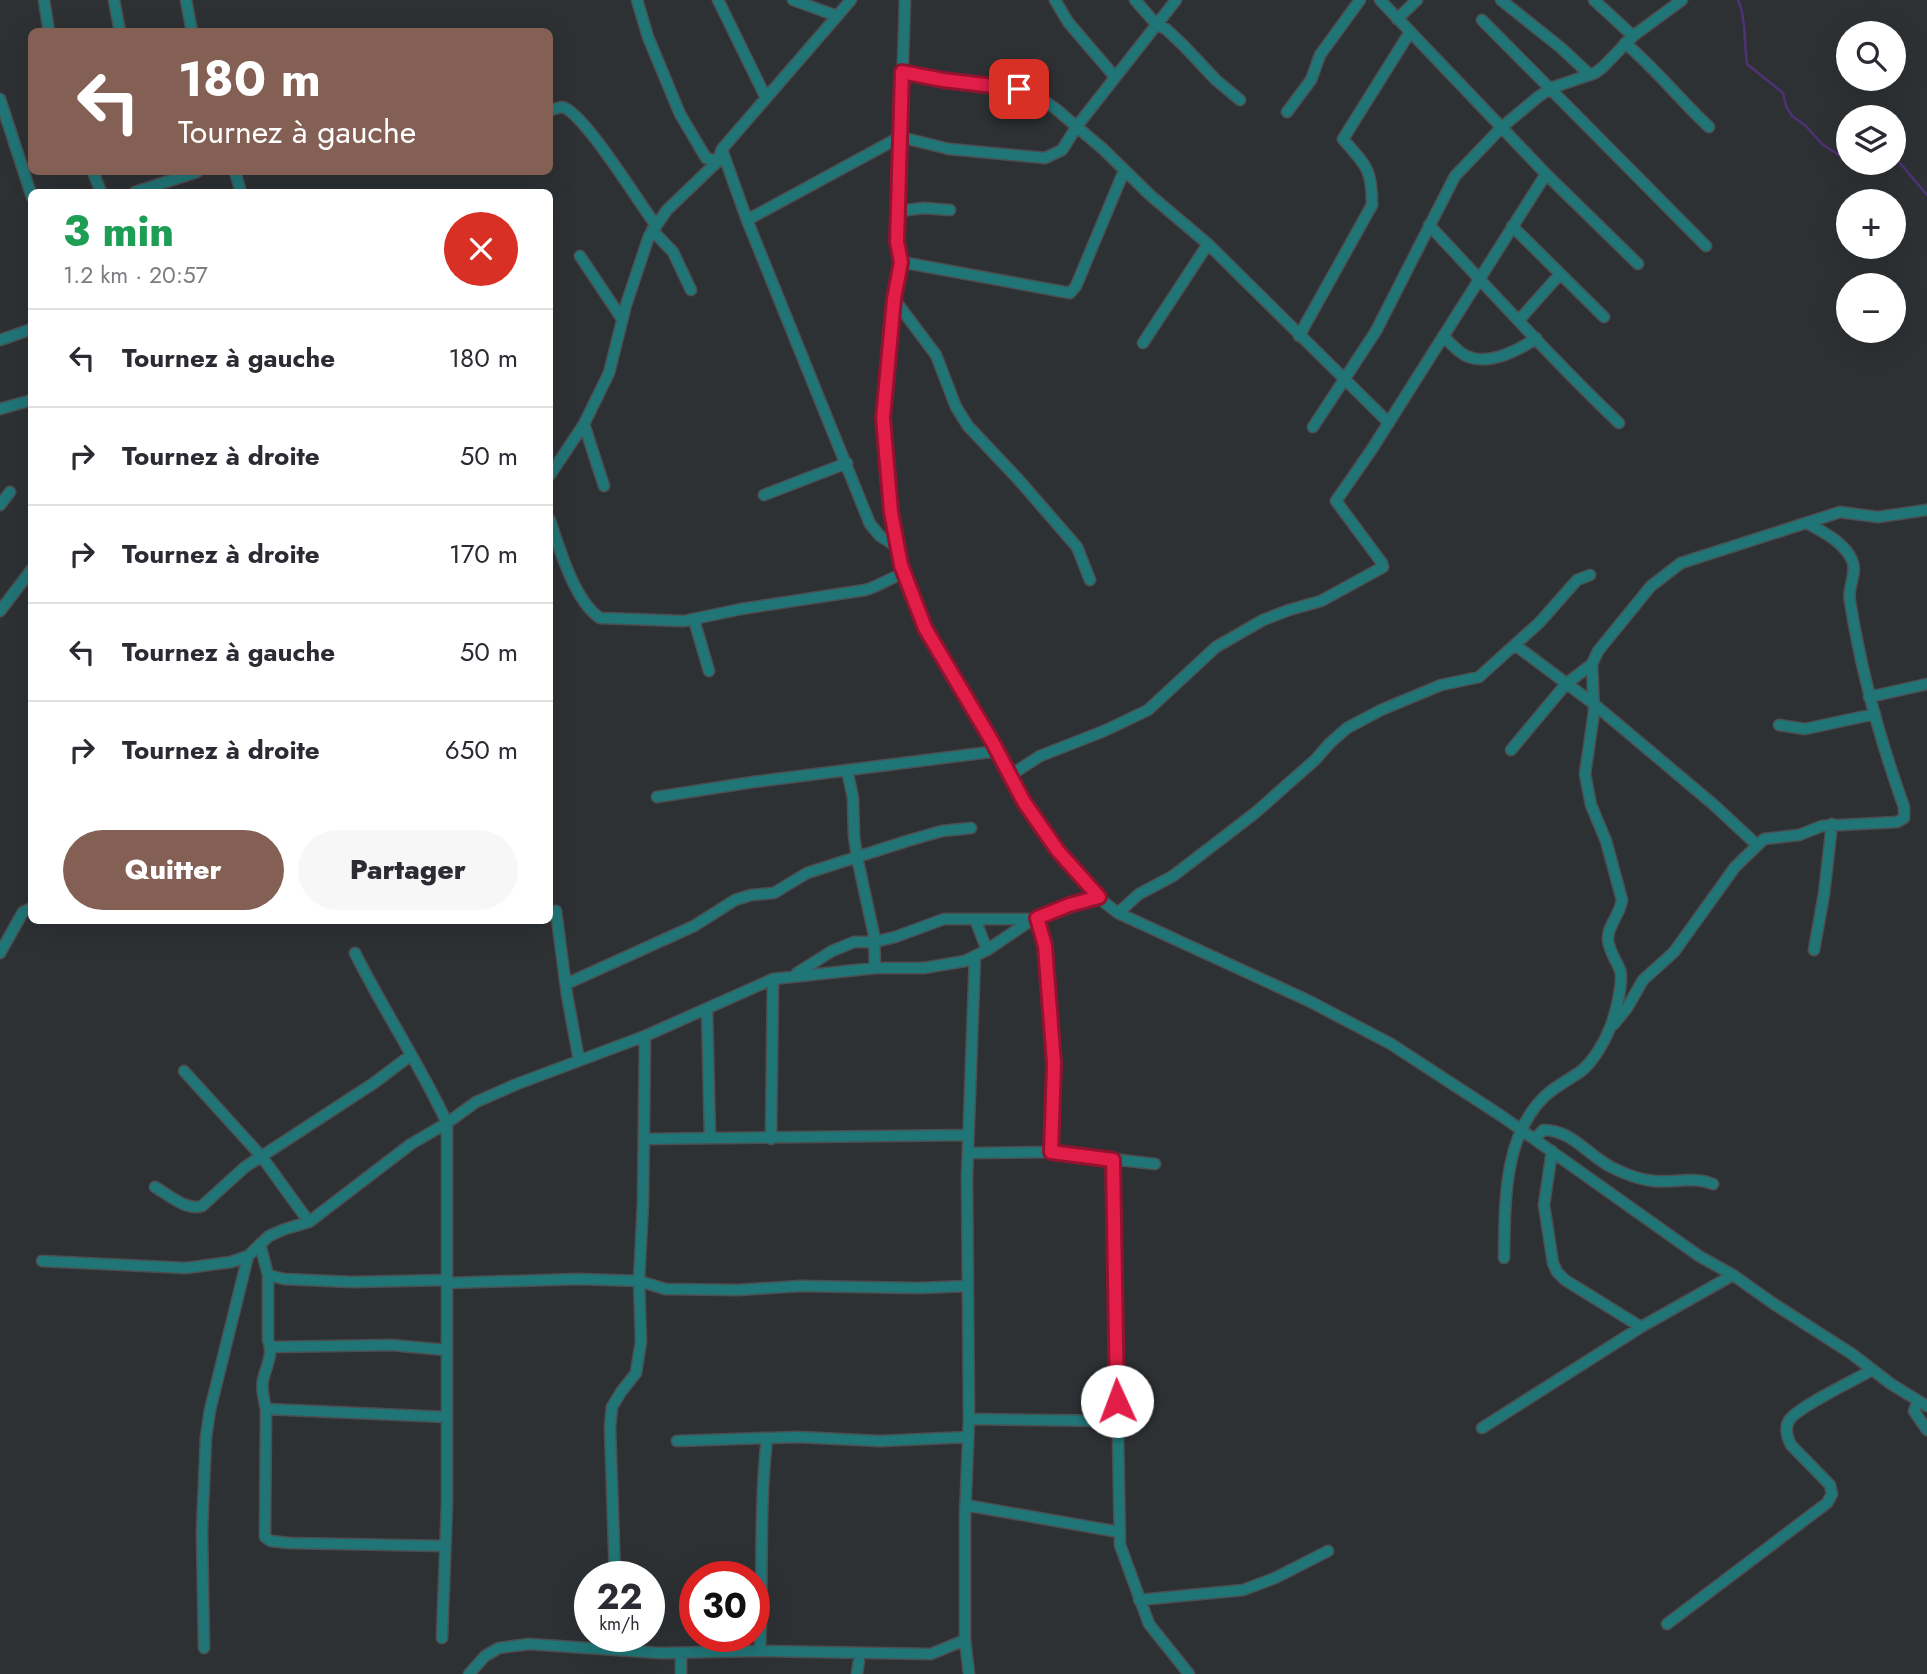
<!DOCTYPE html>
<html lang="fr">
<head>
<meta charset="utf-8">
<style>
  body { margin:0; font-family:Jost,sans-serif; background:#f7f7f7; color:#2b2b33; height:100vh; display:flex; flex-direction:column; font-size:26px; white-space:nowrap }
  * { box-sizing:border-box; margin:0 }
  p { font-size:23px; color:#7c7c81 }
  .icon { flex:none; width:38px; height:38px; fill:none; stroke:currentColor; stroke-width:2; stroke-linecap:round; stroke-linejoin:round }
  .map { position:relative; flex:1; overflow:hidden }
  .drawer { position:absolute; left:28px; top:189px; width:525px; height:735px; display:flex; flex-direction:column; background:#fff; border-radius:10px; box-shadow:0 7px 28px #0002 }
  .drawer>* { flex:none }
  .hud { position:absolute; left:28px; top:28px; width:525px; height:147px; border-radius:10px; box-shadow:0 7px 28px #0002; background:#846054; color:#fff; overflow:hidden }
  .fabs { position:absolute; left:1836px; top:21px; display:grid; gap:14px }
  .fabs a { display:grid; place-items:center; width:70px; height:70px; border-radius:50%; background:#fff; box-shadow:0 7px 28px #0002; font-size:35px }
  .speed { position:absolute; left:574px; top:1561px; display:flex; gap:14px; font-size:35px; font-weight:700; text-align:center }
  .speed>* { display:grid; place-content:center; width:91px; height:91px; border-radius:50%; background:#fff; box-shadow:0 7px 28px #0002; line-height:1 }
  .speed small { font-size:18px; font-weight:400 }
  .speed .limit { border:10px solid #d22; background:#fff; color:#111 }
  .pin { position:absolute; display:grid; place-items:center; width:60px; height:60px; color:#fff; margin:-30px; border-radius:14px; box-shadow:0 4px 10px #0006 }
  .me { position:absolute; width:77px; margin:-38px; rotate:358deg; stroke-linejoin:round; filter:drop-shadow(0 0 5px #0008) }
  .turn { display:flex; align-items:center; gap:24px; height:147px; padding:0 35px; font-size:32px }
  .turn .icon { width:91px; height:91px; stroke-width:2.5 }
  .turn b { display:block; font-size:49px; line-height:60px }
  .round { display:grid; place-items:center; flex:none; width:74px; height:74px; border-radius:37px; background:#f7f7f7 }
  .headline { display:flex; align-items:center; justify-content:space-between; height:119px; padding:0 35px }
  h1 { font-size:42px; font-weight:800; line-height:52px; color:#1e9e55 }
  .button { display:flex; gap:14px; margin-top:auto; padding:14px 35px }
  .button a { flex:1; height:80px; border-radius:42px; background:#846054; color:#fff; font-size:28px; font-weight:800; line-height:80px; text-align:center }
  .button a+a { background:#f7f7f7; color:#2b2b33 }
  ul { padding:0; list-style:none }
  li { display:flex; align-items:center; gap:21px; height:98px; padding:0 35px; border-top:2px solid #e1e1e2 }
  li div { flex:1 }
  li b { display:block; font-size:26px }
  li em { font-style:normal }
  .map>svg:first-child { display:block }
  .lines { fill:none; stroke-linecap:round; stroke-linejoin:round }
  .stream { stroke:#4f3175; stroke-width:2.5 }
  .street-casing { stroke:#4c4f52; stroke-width:13 }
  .street { stroke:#207577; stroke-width:10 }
  .route-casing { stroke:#92132f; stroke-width:18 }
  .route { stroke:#e11d48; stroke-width:12 }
</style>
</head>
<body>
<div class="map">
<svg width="1927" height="1674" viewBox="0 0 1927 1674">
  <rect width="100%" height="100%" fill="#2e3134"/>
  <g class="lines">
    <path class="stream" d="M 1738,0 C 1746,18 1744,43 1747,64 L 1783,93 L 1786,106 L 1792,116 L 1806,126 L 1822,144 L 1842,157 L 1848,154
      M 1894,156 L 1927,195"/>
    <g class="street-casing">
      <path id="street" d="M 44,0 L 49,32
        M 114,0 L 120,32
        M 186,0 L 192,32
        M 637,0 L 648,37 L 680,114 L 706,158 L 718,161
        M 718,0 L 766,98
        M 793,0 L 837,16
        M 905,0 L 897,242 C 902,265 898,276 895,299 C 889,338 883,380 883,420 C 883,490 894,563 924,626 C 944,667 972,704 994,744 C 1000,755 1004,767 1010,778 C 1033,823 1076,883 1118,913 L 1309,1001 L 1391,1044 L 1503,1117 L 1699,1256 L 1733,1275 L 1774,1304 L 1852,1354 L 1891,1384 L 1927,1406
        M 1055,0 L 1068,22 L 1115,77
        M 1135,0 L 1157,25 L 1166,29 L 1184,46 L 1216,80 L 1240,100
        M 1380,0 L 1546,174 L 1638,264
        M 1501,0 L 1560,47 L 1590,75
        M 1594,0 L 1633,36
        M 1397,19 L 1417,0
        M 1482,20 L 1706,246
        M 1625,43 C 1655,68 1680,100 1709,127
        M 902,72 L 943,80 L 1019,89 L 1037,96 L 1056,109 L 1103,149 L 1150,195 L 1208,244 L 1389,423
        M 0,99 L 32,197
        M 550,110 L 562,107 C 583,111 639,203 655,224
        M 1287,112 L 1311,80 L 1320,55 L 1360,0
        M 722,150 L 747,220 L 870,524 L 880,536 L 896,546
        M 93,172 L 101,192
        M 235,172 L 241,192
        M 135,192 L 197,172
        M 898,211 L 924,208 L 950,210
        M 747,220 L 900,137 L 949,149 L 1045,158 L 1062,150 L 1077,126 L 1176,0
        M 1429,225 C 1492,292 1553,360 1619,423
        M 1512,226 L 1604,317
        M 652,230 L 673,252 L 691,290
        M 580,256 L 622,319
        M 901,262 L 1070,293 L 1076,286 L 1124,171
        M 894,299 L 936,355 L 956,407 L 968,426 L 1018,479 L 1077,547 L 1090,580
        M 1520,319 L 1560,274
        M 1299,336 L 1372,205 C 1372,168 1366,166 1343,139 L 1410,32
        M 1443,336 C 1451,343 1459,354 1469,357 C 1490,365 1520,350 1536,338
        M 0,340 L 32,329
        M 1143,343 L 1208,244
        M 0,409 L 32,400
        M 584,424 L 604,486
        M 1313,427 L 1376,331 L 1455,176 L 1502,127 L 1538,97 L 1551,88 L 1595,73 L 1603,67 L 1633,36 L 1682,0
        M 550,475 L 584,424 L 609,373 L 626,305 L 649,236 L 667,210 L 718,161 L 722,149 L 851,0
        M 764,495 L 847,463
        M 0,505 L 10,492
        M 550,520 C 559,548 575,602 600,618 L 684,621 L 741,609 L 865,590 C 880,586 890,577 904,574
        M 0,611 L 32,569
        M 694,620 L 709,671
        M 1515,645 L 1594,704 L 1714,805 L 1757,845
        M 1869,697 L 1927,684
        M 1779,725 L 1805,729 L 1875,714
        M 1511,750 L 1566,684 L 1592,664
        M 847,770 L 853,798 L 854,836 L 857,857 L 874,935 L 875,968
        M 1009,776 L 1040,756 L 1104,731 L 1148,710 L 1216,647 L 1263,620 L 1289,610 L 1321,601 L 1383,567 L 1382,563 L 1336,501 L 1372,449 L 1546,174
        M 657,797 L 753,782 L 998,751
        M 556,911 L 567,995 L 579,1060
        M 1118,913 L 1139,894 L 1173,876 L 1255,813 L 1315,760 L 1330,743 L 1347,728 L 1381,710 L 1441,685 L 1479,677 L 1540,622 L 1577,580 L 1590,575
        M 1037,918 L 1045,946 L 1054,1064 L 1051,1152
        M 975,919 L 987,950
        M 1814,950 L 1824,894 L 1832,824
        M 0,953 L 23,912 L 32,908
        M 355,953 C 384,1011 420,1065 447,1123 L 447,1504 L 442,1638
        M 797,973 L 832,951 L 854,942 L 874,942 L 895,937 L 944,919 L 1033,919
        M 566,984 L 694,926 L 735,900 L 751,895 L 774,893 L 807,873 L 907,841 L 942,831 L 971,828
        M 707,1009 L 710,1138
        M 1614,1024 L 1627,1008 L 1643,980 L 1674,952 L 1735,867 L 1764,839 L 1799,835 L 1822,826 L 1897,822 L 1904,818 L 1904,807 C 1880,740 1861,671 1850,601 C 1847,587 1858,573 1852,560 C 1844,542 1823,532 1807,523
        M 184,1071 L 262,1157 L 309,1222
        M 644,1139 L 968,1135
        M 771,1139 L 773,979
        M 1535,1139 L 1543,1130 C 1573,1130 1588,1156 1613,1168 C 1625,1174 1641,1180 1654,1181 C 1675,1183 1694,1176 1713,1184
        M 1552,1151 L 1544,1205 L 1553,1263 L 1557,1272 L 1565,1280 L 1641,1327
        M 968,1153 L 1051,1152 L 1155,1164
        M 1113,1160 L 1120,1545 L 1149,1624 L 1189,1674
        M 155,1187 C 169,1195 186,1211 202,1206 L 245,1167 L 374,1083 L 411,1055
        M 260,1244 L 268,1275 L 268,1340 C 274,1354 266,1366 263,1380 C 261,1390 264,1399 266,1409 L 265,1537 L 271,1541 L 289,1543 L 445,1546
        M 1504,1258 C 1505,1204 1503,1136 1545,1096 C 1556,1086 1568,1080 1580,1072 C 1593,1062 1604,1043 1610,1028 C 1615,1016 1624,981 1620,970 C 1616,960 1609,951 1608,940 C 1607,926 1620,915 1622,900 L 1606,841 L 1591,805 L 1585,774 L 1594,712 L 1592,664 L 1598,651 L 1651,586 L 1681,563 L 1840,512 L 1878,517 L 1927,510
        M 42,1261 L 186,1268 L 231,1262 L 248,1256 L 269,1236 L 285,1229 L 309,1222 L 411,1144 L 447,1123 L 476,1102 L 517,1084 L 645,1036 L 773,979 L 875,968 L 924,968 L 965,961 L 987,950 L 1033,919 L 1099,897
        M 268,1275 L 284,1279 L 352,1282 L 447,1280
        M 448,1283 L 579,1279 L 639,1281 L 665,1289 L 738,1290 L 800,1286 L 919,1288 L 968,1286
        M 271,1347 L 391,1345 L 446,1350
        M 1918,1401 L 1914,1411 L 1927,1430
        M 266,1409 L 446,1417
        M 969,1419 L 1118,1421
        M 1482,1428 L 1641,1327 L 1733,1275
        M 677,1441 L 797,1437 L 880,1441 L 968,1437
        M 965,1505 L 1119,1532
        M 615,1577 L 610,1427 L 612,1407 L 621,1392 L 636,1373 L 641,1341 L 639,1281 L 643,1203 L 645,1036
        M 1139,1600 L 1243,1590 L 1275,1578 L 1328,1551
        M 1667,1624 L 1827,1503 L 1832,1494 L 1830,1485 L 1791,1445 C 1787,1437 1784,1427 1790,1419 C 1800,1406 1855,1380 1872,1370
        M 204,1648 L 202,1531 L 206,1437 L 210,1410 L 248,1256
        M 613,1649 L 614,1636
        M 760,1651 C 763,1579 759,1509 767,1438
        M 469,1674 L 485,1656 L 499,1648 L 529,1644 L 660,1653 L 760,1651 L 931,1654 L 965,1640
        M 681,1674 L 681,1653
        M 857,1674 L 860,1653
        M 969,1674 L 965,1640 L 965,1517 L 969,1419 L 967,1176 L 975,956"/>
    </g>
    <use href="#street" class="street"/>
  </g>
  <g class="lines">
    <g class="route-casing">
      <path id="route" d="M 1019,89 L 943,80 L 902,72 L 897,242 L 901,262 L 894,299 L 883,418 L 891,512 L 901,565 L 925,628 L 993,743 L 1024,802 L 1058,851 L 1099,897 L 1069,905 L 1037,918 L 1045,946 L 1054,1064 L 1051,1152 L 1113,1160 L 1117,1401"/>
    </g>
    <use href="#route" class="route"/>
  </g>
</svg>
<div class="fabs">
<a><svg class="icon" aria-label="search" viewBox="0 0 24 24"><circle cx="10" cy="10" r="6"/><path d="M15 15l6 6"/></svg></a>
<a><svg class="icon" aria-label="layers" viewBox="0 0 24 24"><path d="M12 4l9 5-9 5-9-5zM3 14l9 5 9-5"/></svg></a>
<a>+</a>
<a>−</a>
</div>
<div class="speed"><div>22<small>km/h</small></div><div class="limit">30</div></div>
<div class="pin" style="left:1019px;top:89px;background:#d93025"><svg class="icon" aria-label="arrive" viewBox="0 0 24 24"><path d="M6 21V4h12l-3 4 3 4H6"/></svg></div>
<svg class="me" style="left:1117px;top:1401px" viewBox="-20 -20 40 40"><circle r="19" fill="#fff"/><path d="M0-13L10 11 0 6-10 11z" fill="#e11d48"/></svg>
<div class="hud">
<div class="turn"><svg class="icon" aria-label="left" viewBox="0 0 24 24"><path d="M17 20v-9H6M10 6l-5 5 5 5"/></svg><div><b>180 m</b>Tournez à gauche</div></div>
</div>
<section class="drawer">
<div class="headline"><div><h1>3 min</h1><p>1.2 km · 20:57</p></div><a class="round" style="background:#d93025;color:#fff"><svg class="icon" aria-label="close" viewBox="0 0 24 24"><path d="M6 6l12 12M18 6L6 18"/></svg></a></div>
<ul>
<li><svg class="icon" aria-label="left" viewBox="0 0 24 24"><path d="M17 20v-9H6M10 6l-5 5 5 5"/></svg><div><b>Tournez à gauche</b></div><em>180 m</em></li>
<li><svg class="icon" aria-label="right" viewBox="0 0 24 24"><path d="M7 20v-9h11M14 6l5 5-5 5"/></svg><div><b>Tournez à droite</b></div><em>50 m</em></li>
<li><svg class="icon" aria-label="right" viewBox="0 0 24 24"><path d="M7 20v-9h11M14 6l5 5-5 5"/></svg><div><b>Tournez à droite</b></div><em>170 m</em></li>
<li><svg class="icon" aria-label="left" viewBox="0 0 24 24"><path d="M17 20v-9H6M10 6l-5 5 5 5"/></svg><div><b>Tournez à gauche</b></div><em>50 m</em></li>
<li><svg class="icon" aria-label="right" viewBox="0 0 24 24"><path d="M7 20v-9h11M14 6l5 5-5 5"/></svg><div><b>Tournez à droite</b></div><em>650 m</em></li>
</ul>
<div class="button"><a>Quitter</a><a>Partager</a></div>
</section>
</div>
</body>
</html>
